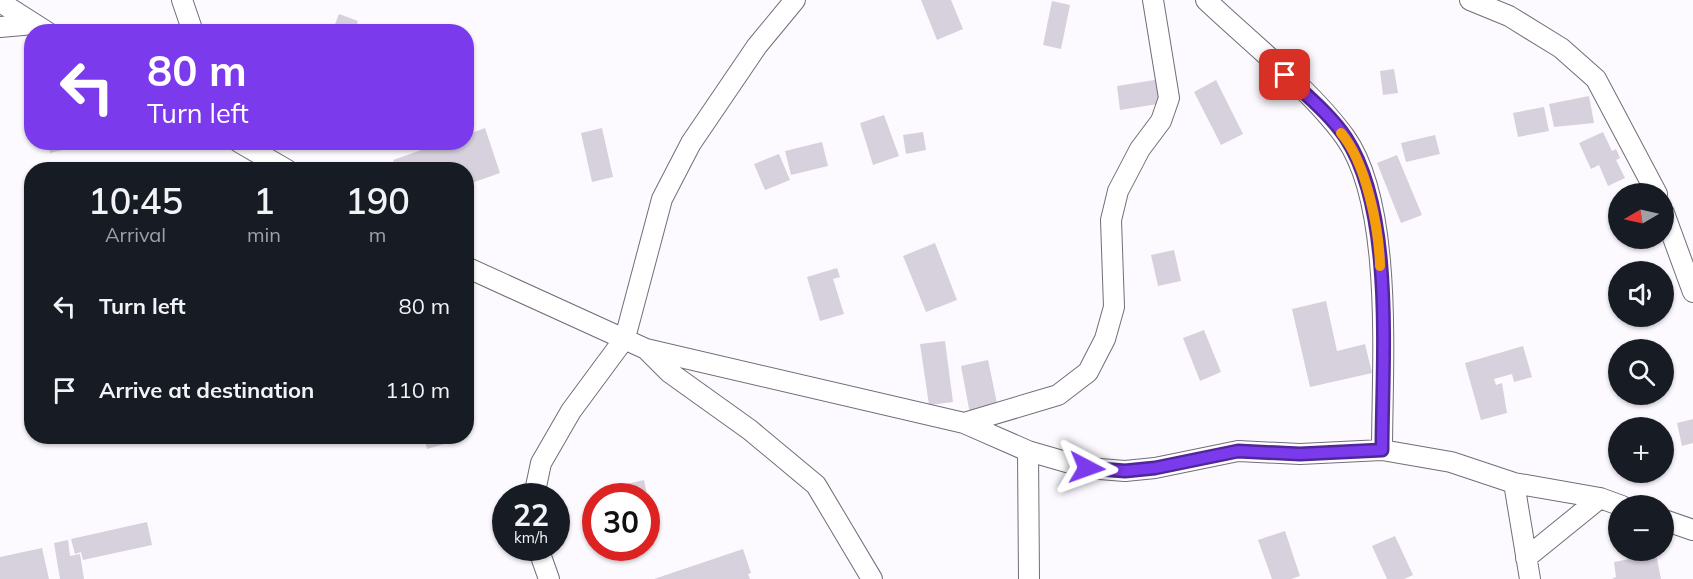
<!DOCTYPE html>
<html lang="en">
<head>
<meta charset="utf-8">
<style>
  body { margin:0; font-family:Mulish,sans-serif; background:#242831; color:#f1f3f6; height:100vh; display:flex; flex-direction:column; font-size:22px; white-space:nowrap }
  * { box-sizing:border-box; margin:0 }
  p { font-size:20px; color:#9ea1a6 }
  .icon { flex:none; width:33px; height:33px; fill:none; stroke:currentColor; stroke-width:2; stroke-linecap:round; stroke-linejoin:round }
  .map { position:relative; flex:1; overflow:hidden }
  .sheet { position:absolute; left:24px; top:162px; width:450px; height:282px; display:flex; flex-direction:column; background:#171b24; border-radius:24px; box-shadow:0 2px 4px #0004 }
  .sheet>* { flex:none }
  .top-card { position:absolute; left:24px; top:24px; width:450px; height:126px; border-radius:24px; box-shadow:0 2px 4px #0004; background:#7c3aed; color:#fff; overflow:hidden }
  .needle { width:39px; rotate:261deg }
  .fabs { position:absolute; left:1608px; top:183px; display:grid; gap:12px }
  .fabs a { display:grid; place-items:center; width:66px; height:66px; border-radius:50%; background:#171b24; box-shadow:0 2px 4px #0004; font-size:30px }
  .speed { position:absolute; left:492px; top:483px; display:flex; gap:12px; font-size:30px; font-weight:700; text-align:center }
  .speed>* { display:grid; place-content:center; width:78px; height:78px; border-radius:50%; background:#171b24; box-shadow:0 2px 4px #0004; line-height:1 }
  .speed small { font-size:15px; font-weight:400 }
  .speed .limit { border:9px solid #d22; background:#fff; color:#111 }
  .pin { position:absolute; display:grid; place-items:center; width:51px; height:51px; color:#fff; margin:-26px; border-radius:12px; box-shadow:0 3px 9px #0006 }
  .me { position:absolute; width:66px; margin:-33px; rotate:94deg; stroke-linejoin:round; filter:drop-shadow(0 0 4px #0008) }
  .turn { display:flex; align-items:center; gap:21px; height:126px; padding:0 24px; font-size:27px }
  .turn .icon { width:78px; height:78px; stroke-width:2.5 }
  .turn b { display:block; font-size:42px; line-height:51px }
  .eta { display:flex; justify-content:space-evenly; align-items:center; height:102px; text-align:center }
  .eta b { font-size:36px; font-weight:600; line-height:42px }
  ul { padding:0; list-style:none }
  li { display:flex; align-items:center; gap:18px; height:84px; padding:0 24px }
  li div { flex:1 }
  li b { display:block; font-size:22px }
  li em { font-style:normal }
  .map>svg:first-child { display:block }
  .building { fill:#d7d0dd }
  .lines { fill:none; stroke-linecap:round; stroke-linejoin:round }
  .street-casing { stroke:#726d78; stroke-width:22 }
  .street { stroke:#fff; stroke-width:20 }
  .route-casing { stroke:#51269a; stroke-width:15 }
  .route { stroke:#7c3aed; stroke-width:10 }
  .slow { stroke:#f59e0b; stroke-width:10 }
</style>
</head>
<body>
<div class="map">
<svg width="1693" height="579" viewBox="0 0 1693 579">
  <rect width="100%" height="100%" fill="#fcfaff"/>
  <path class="building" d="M 921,0 L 951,0 L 963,29 L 937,40 Z
    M 1052,1 L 1070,5 L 1061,49 L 1043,45 Z
    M 339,14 L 358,21 L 354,32 L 332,32 Z
    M 1394,69 L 1398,93 L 1383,95 L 1380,71 Z
    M 1161,79 L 1164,103 L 1120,110 L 1117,86 Z
    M 1216,80 L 1243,134 L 1221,145 L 1194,92 Z
    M 1589,96 L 1594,123 L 1554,127 L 1549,104 Z
    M 1544,107 L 1549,131 L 1518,137 L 1513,113 Z
    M 884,115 L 899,156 L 873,165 L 860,123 Z
    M 485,128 L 500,173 L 466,185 L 466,170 L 397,170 L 393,160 L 444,142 L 466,142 L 466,135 Z
    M 602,128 L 613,177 L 592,182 L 581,133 Z
    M 923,132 L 926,150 L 906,154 L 903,135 Z
    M 1603,132 L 1612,151 L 1616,149 L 1620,158 L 1616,160 L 1625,178 L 1608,186 L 1599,165 L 1591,169 L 1579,143 Z
    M 1435,135 L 1440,154 L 1406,162 L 1401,143 Z
    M 48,142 L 74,142 L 75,147 L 50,153 Z
    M 822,142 L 828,166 L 791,175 L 785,151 Z
    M 779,154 L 790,180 L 765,190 L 754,164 Z
    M 1397,155 L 1422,215 L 1401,223 L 1377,163 Z
    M 935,243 L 957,300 L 926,312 L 903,256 Z
    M 1174,250 L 1181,281 L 1158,286 L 1151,255 Z
    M 837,268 L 840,277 L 833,279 L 844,314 L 820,321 L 807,277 Z
    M 1326,301 L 1337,351 L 1365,344 L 1372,373 L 1310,387 L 1292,309 Z
    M 1204,330 L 1221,372 L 1200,381 L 1183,338 Z
    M 945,341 L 953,402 L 929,405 L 920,344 Z
    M 1523,346 L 1532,377 L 1514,382 L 1512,374 L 1494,379 L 1496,385 L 1502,383 L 1507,413 L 1481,420 L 1465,363 Z
    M 988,360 L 998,408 L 970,414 L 961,366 Z
    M 1693,419 L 1693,443 L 1682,446 L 1677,423 Z
    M 424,436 L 446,436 L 448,443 L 427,449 Z
    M 644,480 L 654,527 L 646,529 L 646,496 L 624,496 L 622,485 Z
    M 147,522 L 152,545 L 83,560 L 81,552 L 75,554 L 71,539 Z
    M 1285,531 L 1300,576 L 1291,579 L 1272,579 L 1258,540 Z
    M 1395,536 L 1413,575 L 1404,579 L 1387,579 L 1372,546 Z
    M 68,540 L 70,556 L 80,554 L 84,579 L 60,579 L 54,543 Z
    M 42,548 L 49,579 L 0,579 L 0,557 Z
    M 743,549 L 751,573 L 748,574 L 750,579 L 654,579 Z
    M 1656,554 L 1661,579 L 1612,579 L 1616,577 L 1614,562 Z"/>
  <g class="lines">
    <g class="street-casing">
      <path id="street" d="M 182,0 L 193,32
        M 1206,0 C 1249,41 1311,90 1345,137 C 1394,205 1382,367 1382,450
        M 1470,0 L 1509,16 L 1561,48 L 1596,79 L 1657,194
        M 0,2 L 47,32
        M 0,27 L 34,24
        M 239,142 L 287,170
        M 1664,213 L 1693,292
        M 466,267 L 646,349 L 964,423 L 1028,451 L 1087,468 L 1125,471 L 1155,468 L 1238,451 L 1300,454 L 1382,450 L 1451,462 L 1514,483 L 1600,498 L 1622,506
        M 646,349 L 669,372 L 750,430 L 816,485 L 872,579
        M 964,423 L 1058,395 L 1088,372 L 1105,339 L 1114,307 L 1111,220 L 1118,191 L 1140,149 L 1161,121 L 1169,98 L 1153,0
        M 1028,451 L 1029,579
        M 1514,483 L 1530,579
        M 534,496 L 541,463 L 571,411 L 625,338 L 662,199 L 691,143 L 757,46 L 795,0
        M 1664,520 L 1693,530
        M 538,548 L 549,579
        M 1526,558 L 1600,498"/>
    </g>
    <use href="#street" class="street"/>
  </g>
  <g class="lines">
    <g class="route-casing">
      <path id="route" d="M 1087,468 L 1125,471 L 1155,468 L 1238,451 L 1300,454 L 1382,450 C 1382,362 1395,213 1346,138 C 1330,114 1306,95 1285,75"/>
    </g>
    <use href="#route" class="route"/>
    <path class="slow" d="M 1341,133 C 1366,162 1379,228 1380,266"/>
  </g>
</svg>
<div class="fabs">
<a><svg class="needle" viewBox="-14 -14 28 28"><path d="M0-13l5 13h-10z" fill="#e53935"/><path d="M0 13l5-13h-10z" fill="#9ea1a6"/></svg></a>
<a><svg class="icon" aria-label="sound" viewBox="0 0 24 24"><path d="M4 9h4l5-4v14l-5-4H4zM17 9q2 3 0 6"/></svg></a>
<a><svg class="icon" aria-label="search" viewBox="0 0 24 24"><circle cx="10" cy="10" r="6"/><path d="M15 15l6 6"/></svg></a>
<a>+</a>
<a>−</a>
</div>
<div class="speed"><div>22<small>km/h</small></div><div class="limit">30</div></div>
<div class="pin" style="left:1285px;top:75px;background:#d93025"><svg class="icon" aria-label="arrive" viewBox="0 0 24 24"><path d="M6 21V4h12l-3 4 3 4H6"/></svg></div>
<svg class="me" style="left:1087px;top:468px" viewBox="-20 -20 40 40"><path d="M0-17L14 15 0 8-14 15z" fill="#7c3aed" stroke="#fff" stroke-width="4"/></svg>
<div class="top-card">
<div class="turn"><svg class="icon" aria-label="left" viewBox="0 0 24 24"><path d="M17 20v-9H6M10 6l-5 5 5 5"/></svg><div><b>80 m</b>Turn left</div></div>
</div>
<section class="sheet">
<div class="eta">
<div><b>10:45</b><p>Arrival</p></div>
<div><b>1</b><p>min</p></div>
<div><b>190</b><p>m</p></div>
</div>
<ul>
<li><svg class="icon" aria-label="left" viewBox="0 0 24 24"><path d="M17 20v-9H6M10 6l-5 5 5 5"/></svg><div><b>Turn left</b></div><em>80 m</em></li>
<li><svg class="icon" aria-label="arrive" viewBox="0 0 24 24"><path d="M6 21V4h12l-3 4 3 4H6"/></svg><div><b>Arrive at destination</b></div><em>110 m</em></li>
</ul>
</section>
</div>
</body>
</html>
